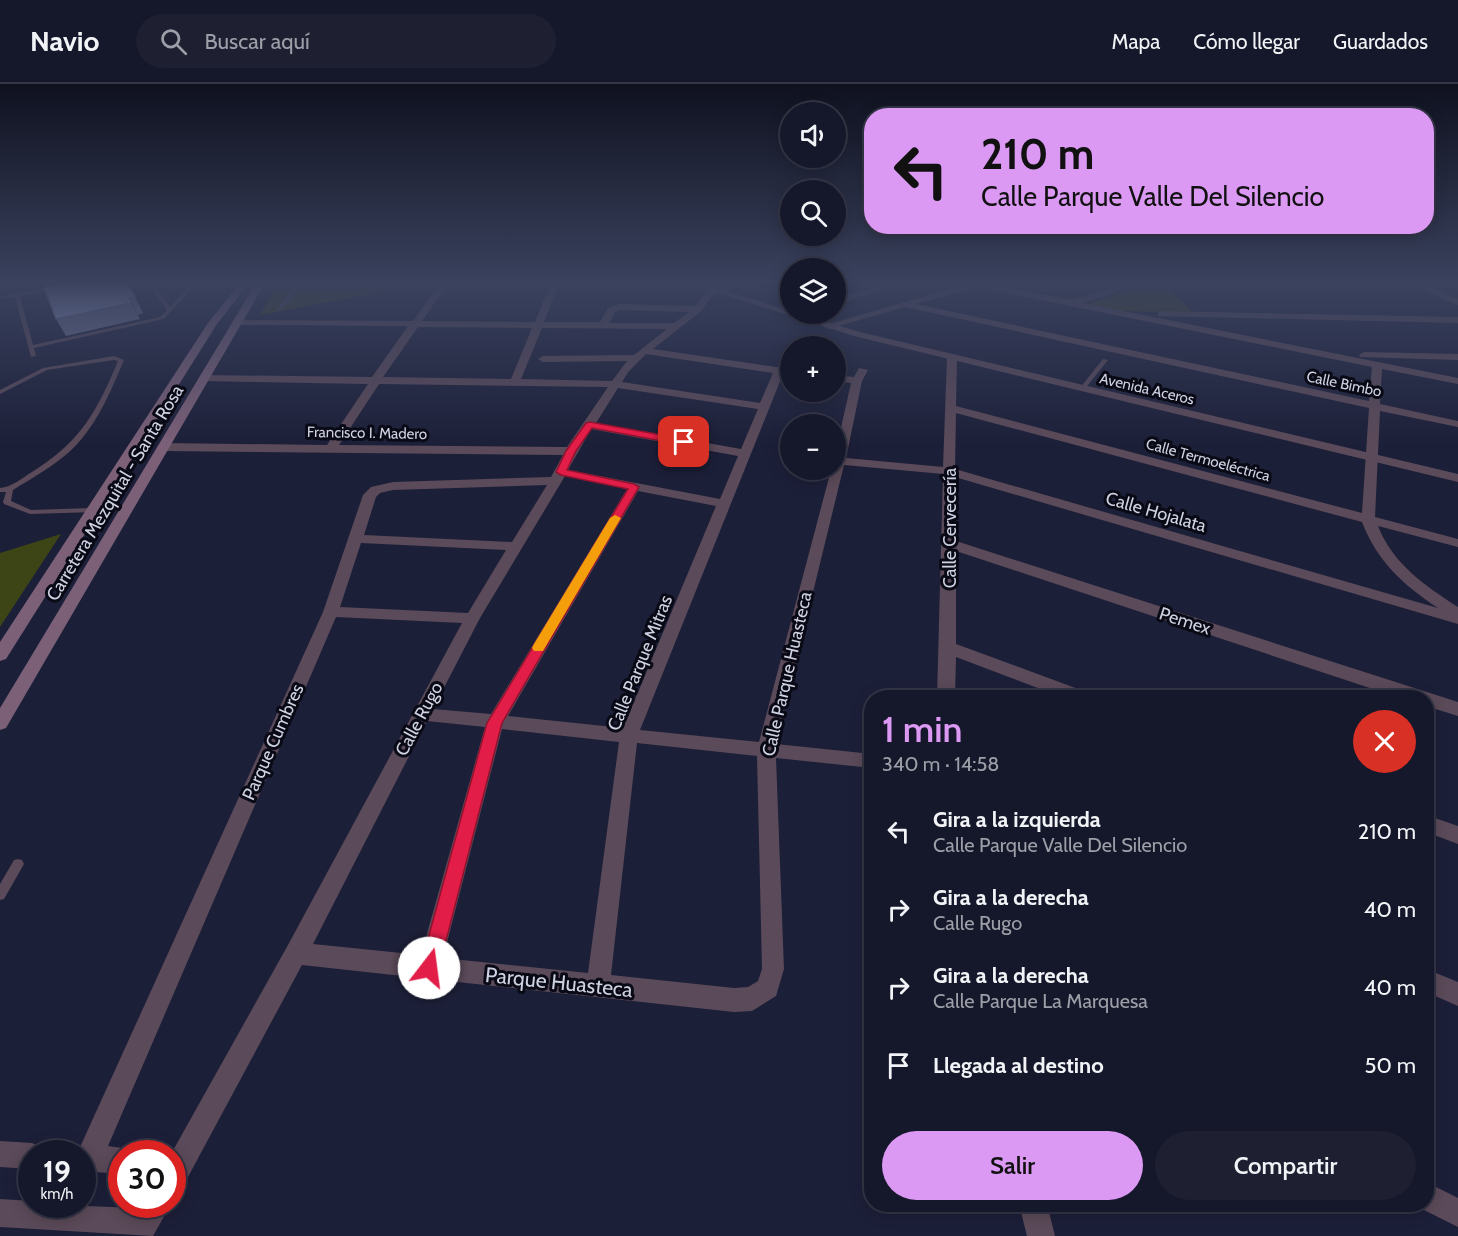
<!DOCTYPE html>
<html lang="es">
<head>
<meta charset="utf-8">
<style>
  body { margin:0; font-family:Cabin,sans-serif; background:#1e2032; color:#f1f3f6; height:100vh; display:flex; flex-direction:column; font-size:22px; white-space:nowrap }
  * { box-sizing:border-box; margin:0 }
  p { font-size:20px; color:#9d9fa8 }
  .icon { flex:none; width:33px; height:33px; fill:none; stroke:currentColor; stroke-width:2; stroke-linecap:round; stroke-linejoin:round }
  .map { position:relative; flex:1; overflow:hidden }
  .details { position:absolute; left:864px; top:606px; width:570px; height:522px; display:flex; flex-direction:column; background:#15172a; border-radius:24px; box-shadow:0 3px 15px #0003,0 0 0 2px #343647 }
  .details>* { flex:none }
  .top-card { position:absolute; left:864px; top:24px; width:570px; height:126px; border-radius:24px; box-shadow:0 3px 15px #0003,0 0 0 2px #343647; background:#dc99f4; color:#111; overflow:hidden }
  .fabs { position:absolute; left:780px; top:18px; display:grid; gap:12px }
  .fabs a { display:grid; place-items:center; width:66px; height:66px; border-radius:50%; background:#15172a; box-shadow:0 3px 15px #0003,0 0 0 2px #343647; font-size:30px }
  .speed { position:absolute; left:18px; top:1056px; display:flex; gap:12px; font-size:30px; font-weight:700; text-align:center }
  .speed>* { display:grid; place-content:center; width:78px; height:78px; border-radius:50%; background:#15172a; box-shadow:0 3px 15px #0003,0 0 0 2px #343647; line-height:1 }
  .speed small { font-size:15px; font-weight:400 }
  .speed .limit { border:9px solid #d22; background:#fff; color:#111 }
  .pin { position:absolute; display:grid; place-items:center; width:51px; height:51px; color:#fff; margin:-26px; border-radius:12px; box-shadow:0 3px 9px #0006 }
  .me { position:absolute; width:66px; margin:-33px; rotate:15deg; stroke-linejoin:round; filter:drop-shadow(0 0 4px #0008) }
  .turn { display:flex; align-items:center; gap:21px; height:126px; padding:0 18px; font-size:27px }
  .turn .icon { width:78px; height:78px; stroke-width:2.5 }
  .turn b { display:block; font-size:42px; line-height:51px }
  .round { display:grid; place-items:center; flex:none; width:63px; height:63px; border-radius:32px; background:#1e2032 }
  .head { display:flex; align-items:center; justify-content:space-between; height:102px; padding:0 18px }
  h1 { font-size:36px; font-weight:600; line-height:45px; color:#dc99f4 }
  .cta { display:flex; gap:12px; margin-top:auto; padding:12px 18px }
  .cta a { flex:1; height:69px; border-radius:36px; background:#dc99f4; color:#111; font-size:24px; font-weight:600; line-height:69px; text-align:center }
  .cta a+a { background:#1e2032; color:#f1f3f6 }
  ul { padding:0; list-style:none }
  li { display:flex; align-items:center; gap:18px; height:78px; padding:0 18px }
  li div { flex:1 }
  li b { display:block; font-size:22px }
  li em { font-style:normal }
  header { display:flex; align-items:center; gap:36px; box-sizing:border-box; height:84px; padding:0 30px; background:#15172a; border-bottom:2px solid #343647 }
  header strong { font-size:28px }
  nav { display:flex; gap:33px; margin-inline-start:auto; font-size:21px }
  .search { width:420px; height:54px; background:#1e2032; display:flex; align-items:center; gap:15px; box-sizing:border-box; padding:0 21px; border-radius:33px; color:#9d9fa8; font-size:22px }
  .map>svg:first-child { display:block }
  .green { fill:#3d4516 }
  .lines { fill:none; stroke-linecap:round; stroke-linejoin:round }
  .service { fill:#5b4a59; fill-rule:evenodd }
  .minor { fill:#5b4a59; fill-rule:evenodd }
  .tertiary { fill:#5b4a59; fill-rule:evenodd }
  .secondary { fill:#7b6078; fill-rule:evenodd }
  .shaded-wall { fill:#74799d }
  .building { fill:#a6ade0; stroke:#74799d; stroke-width:1.5 }
  .route { fill:#e11d48; stroke:#92132f; stroke-width:1.5 }
  .slow { fill:#f59e0b }
  .labels { text-anchor:middle; dominant-baseline:central; stroke-width:6; stroke-linejoin:round; paint-order:stroke }
  .far-street-label { font-size:15px; fill:#cfd2e3; stroke:#090a15 }
  .street-label { font-size:18px; fill:#cfd2e3; stroke:#090a15 }
  .near-street-label { font-size:21px; fill:#cfd2e3; stroke:#090a15 }
</style>
</head>
<body>
<header>
<strong>Navio</strong>
<div class="search"><svg class="icon" aria-label="search" viewBox="0 0 24 24"><circle cx="10" cy="10" r="6"/><path d="M15 15l6 6"/></svg>Buscar aquí</div>
<nav><a>Mapa</a><a>Cómo llegar</a><a>Guardados</a></nav>
</header>
<div class="map">
<svg width="1458" height="1152" viewBox="0 0 1458 1152">
  <rect width="100%" height="100%" fill="#1c1f38"/>
  <path class="green" d="M 279,199 L 428,199 L 260,231 Z
    M 1144,201 L 1166,202 L 1192,228 L 1121,227 L 1087,220 Z
    M 61,450 L 0,543 L 0,469 Z"/>
  <g class="lines">
    <path class="service" d="M 0,199 L 5,199 L 0,201 Z
      M 67,199 L 78,199 L 20,212 L 33,261 L 160,233 L 167,226 L 148,199 L 153,199 L 170,223 L 187,205 L 185,199 L 189,199 L 191,205 L 164,235 L 34,264 L 36,272 L 31,273 L 15,213 L 0,215 L 0,213 Z
      M 297,199 L 302,199 L 281,227 L 277,227 L 277,225 Z
      M 114,272 L 124,276 C 110,309 96,344 68,369 C 52,383 32,394 13,406 L 11,417 L 31,426 L 93,424 L 96,424 L 96,428 L 30,430 L 4,420 L 3,418 L 6,408 L 0,408 L 0,404 C 12,403 22,394 32,388 C 81,357 96,329 118,277 L 114,276 L 47,286 L 2,309 L 0,310 L 0,306 L 43,284 Z
      M 1103,275 L 1108,276 L 1084,306 L 1080,306 L 1080,304 Z
      M 18,775 L 22,776 L 24,780 L 4,815 L 0,816 L 0,800 L 14,776 Z"/>
    <path class="minor" d="M 440,199 L 447,201 L 422,237 L 535,238 L 551,199 L 559,199 L 544,238 L 600,238 L 608,224 L 619,220 L 695,222 L 714,199 L 724,199 L 717,205 L 734,199 L 748,199 L 712,212 L 701,227 L 653,265 L 790,285 L 790,291 L 783,290 L 640,646 L 759,658 L 831,386 L 836,386 L 836,366 L 851,299 L 836,297 L 836,291 L 854,293 L 859,284 L 868,286 L 862,297 L 846,374 L 943,383 L 947,274 L 952,271 L 957,274 L 956,322 L 1362,429 L 1369,324 L 905,223 L 828,245 L 823,242 L 970,199 L 986,199 L 1072,216 L 1129,199 L 1143,199 L 1083,219 L 1458,294 L 1458,300 L 1382,285 L 1380,320 L 1458,337 L 1458,343 L 1380,327 L 1375,433 L 1458,455 L 1458,463 L 1378,442 C 1393,480 1424,501 1458,523 L 1458,540 L 955,393 L 956,457 L 1458,618 L 1458,632 L 1426,622 L 1426,614 L 1400,614 L 956,467 L 956,560 L 1089,609 L 1091,614 L 1064,614 L 956,573 L 955,614 L 937,614 L 943,390 L 844,381 L 776,660 L 872,670 L 872,684 L 776,674 L 784,885 L 776,912 L 752,927 L 734,928 L 302,881 L 182,1104 L 172,1107 L 171,1070 L 288,861 L 462,539 L 336,533 L 108,1062 L 122,1064 L 132,1070 L 122,1070 L 122,1090 L 82,1087 L 82,1070 L 70,1070 L 73,1065 L 81,1061 L 323,528 L 363,411 L 371,403 L 393,398 L 551,393 L 563,371 L 163,367 L 157,363 L 163,359 L 327,361 L 368,300 L 203,297 L 198,294 L 203,291 L 372,293 L 408,242 L 236,241 L 233,240 L 233,236 L 413,237 ZM 977,203 L 1372,283 L 1369,317 L 916,220 ZM 620,226 L 689,228 L 674,239 L 609,239 L 615,228 ZM 418,243 L 532,244 L 511,295 L 383,293 ZM 542,244 L 667,245 L 634,271 L 543,272 L 538,275 L 543,278 L 627,277 L 612,297 L 521,295 ZM 646,270 L 773,289 L 760,319 L 622,298 L 629,287 ZM 379,300 L 608,303 L 567,363 L 339,361 ZM 618,304 L 758,325 L 741,365 L 596,339 ZM 956,329 L 1362,438 C 1377,477 1403,501 1438,524 L 955,385 ZM 591,345 L 738,372 L 720,415 L 568,386 ZM 565,392 L 627,405 L 491,630 L 433,625 L 480,534 ZM 547,401 L 512,458 L 364,451 L 376,413 L 380,409 L 393,406 ZM 638,407 L 716,422 L 623,644 L 508,632 ZM 361,459 L 506,466 L 468,529 L 340,523 ZM 427,637 L 485,643 L 421,871 L 313,860 ZM 502,645 L 619,658 L 588,889 L 443,874 ZM 637,659 L 757,672 L 762,885 L 758,897 L 748,903 L 734,904 L 611,891 Z
      M 892,199 L 907,199 L 836,220 L 836,214 Z
      M 1252,199 L 1422,199 L 1458,215 L 1458,221 L 1417,204 L 1256,202 Z
      M 1161,227 L 1458,233 L 1458,239 L 1158,232 L 1158,228 Z
      M 1364,268 L 1458,270 L 1458,276 L 1360,273 L 1359,271 Z
      M 1426,731 L 1458,742 L 1458,760 L 1426,748 Z
      M 1426,885 L 1458,898 L 1458,922 L 1426,908 Z
      M 0,1057 L 32,1059 L 41,1063 L 44,1070 L 32,1070 L 32,1085 L 0,1083 Z
      M 1426,1098 L 1458,1114 L 1458,1143 L 1416,1122 L 1426,1120 Z
      M 0,1115 L 32,1117 L 32,1120 L 138,1124 L 141,1120 L 171,1120 L 153,1152 L 0,1143 Z
      M 1019,1120 L 1047,1120 L 1055,1152 L 1027,1152 Z"/>
    <path class="tertiary" d="M 687,199 L 701,199 L 790,227 L 790,230 L 800,230 L 860,248 L 1458,390 L 1458,398 L 854,252 Z"/>
    <path class="secondary" d="M 240,199 L 249,199 L 217,240 L 6,575 L 0,577 L 0,558 L 208,239 Z
      M 256,199 L 265,199 L 6,644 L 0,646 L 0,624 Z"/>
  </g>
  <path class="shaded-wall" d="M 135,213 L 143,229 L 138,231 L 129,214 Z
    M 131,219 L 140,235 L 66,252 L 56,235 Z"/>
  <path class="building" d="M 65,199 L 127,199 L 135,213 L 129,214 L 131,219 L 56,235 L 44,203 Z"/>
  <linearGradient id="sky" x2="0" y2="1"><stop stop-color="#0f111f"/><stop offset="0.55" stop-color="#3a425e"/><stop offset="1" stop-color="#3a425e" stop-opacity="0"/></linearGradient>
  <rect width="1458" height="361" fill="url(#sky)"/>
  <path class="route" d="M 590,338 L 684,355 L 689,358 L 684,361 L 592,344 L 576,367 L 567,386 L 634,400 L 639,403 L 502,639 L 439,884 L 436,891 L 429,893 L 423,891 L 420,884 L 487,639 L 628,405 L 561,391 L 556,388 L 566,367 L 586,339 Z"/>
  <path class="slow" d="M 615,431 L 621,434 L 543,567 L 534,567 L 532,564 L 534,560 L 610,434 Z"/>
  <g class="labels">
    <g class="far-street-label">
      <text transform="translate(1344 300) rotate(12)">Calle Bimbo</text>
      <text transform="translate(1147 305) rotate(13)">Avenida Aceros</text>
      <text transform="translate(367 349) rotate(1)">Francisco I. Madero</text>
      <text transform="translate(1208 376) rotate(15)">Calle Termoeléctrica</text>
    </g>
    <g class="street-label">
      <text transform="translate(115 409) rotate(-59)">Carretera Mezquital - Santa Rosa</text>
      <text transform="translate(1156 428) rotate(16)">Calle Hojalata</text>
      <text transform="translate(950 444) rotate(-90)">Calle Cervecería</text>
      <text transform="translate(1185 537) rotate(18)">Pemex</text>
      <text transform="translate(640 579) rotate(-68)">Calle Parque Mitras</text>
      <text transform="translate(787 590) rotate(-77)">Calle Parque Huasteca</text>
      <text transform="translate(419 635) rotate(-62)">Calle Rugo</text>
      <text transform="translate(273 658) rotate(-66)">Parque Cumbres</text>
    </g>
    <g class="near-street-label">
      <text transform="translate(559 898) rotate(6)">Parque Huasteca</text>
    </g>
  </g>
</svg>
<div class="fabs">
<a><svg class="icon" aria-label="sound" viewBox="0 0 24 24"><path d="M4 9h4l5-4v14l-5-4H4zM17 9q2 3 0 6"/></svg></a>
<a><svg class="icon" aria-label="search" viewBox="0 0 24 24"><circle cx="10" cy="10" r="6"/><path d="M15 15l6 6"/></svg></a>
<a><svg class="icon" aria-label="layers" viewBox="0 0 24 24"><path d="M12 4l9 5-9 5-9-5zM3 14l9 5 9-5"/></svg></a>
<a>+</a>
<a>−</a>
</div>
<div class="speed"><div>19<small>km/h</small></div><div class="limit">30</div></div>
<div class="pin" style="left:684px;top:358px;background:#d93025"><svg class="icon" aria-label="arrive" viewBox="0 0 24 24"><path d="M6 21V4h12l-3 4 3 4H6"/></svg></div>
<svg class="me" style="left:429px;top:884px" viewBox="-20 -20 40 40"><circle r="19" fill="#fff"/><path d="M0-13L10 11 0 6-10 11z" fill="#e11d48"/></svg>
<div class="top-card">
<div class="turn"><svg class="icon" aria-label="left" viewBox="0 0 24 24"><path d="M17 20v-9H6M10 6l-5 5 5 5"/></svg><div><b>210 m</b>Calle Parque Valle Del Silencio</div></div>
</div>
<section class="details">
<div class="head"><div><h1>1 min</h1><p>340 m · 14:58</p></div><a class="round" style="background:#d93025;color:#fff"><svg class="icon" aria-label="close" viewBox="0 0 24 24"><path d="M6 6l12 12M18 6L6 18"/></svg></a></div>
<ul>
<li><svg class="icon" aria-label="left" viewBox="0 0 24 24"><path d="M17 20v-9H6M10 6l-5 5 5 5"/></svg><div><b>Gira a la izquierda</b><p>Calle Parque Valle Del Silencio</p></div><em>210 m</em></li>
<li><svg class="icon" aria-label="right" viewBox="0 0 24 24"><path d="M7 20v-9h11M14 6l5 5-5 5"/></svg><div><b>Gira a la derecha</b><p>Calle Rugo</p></div><em>40 m</em></li>
<li><svg class="icon" aria-label="right" viewBox="0 0 24 24"><path d="M7 20v-9h11M14 6l5 5-5 5"/></svg><div><b>Gira a la derecha</b><p>Calle Parque La Marquesa</p></div><em>40 m</em></li>
<li><svg class="icon" aria-label="arrive" viewBox="0 0 24 24"><path d="M6 21V4h12l-3 4 3 4H6"/></svg><div><b>Llegada al destino</b></div><em>50 m</em></li>
</ul>
<div class="cta"><a>Salir</a><a>Compartir</a></div>
</section>
</div>
</body>
</html>
